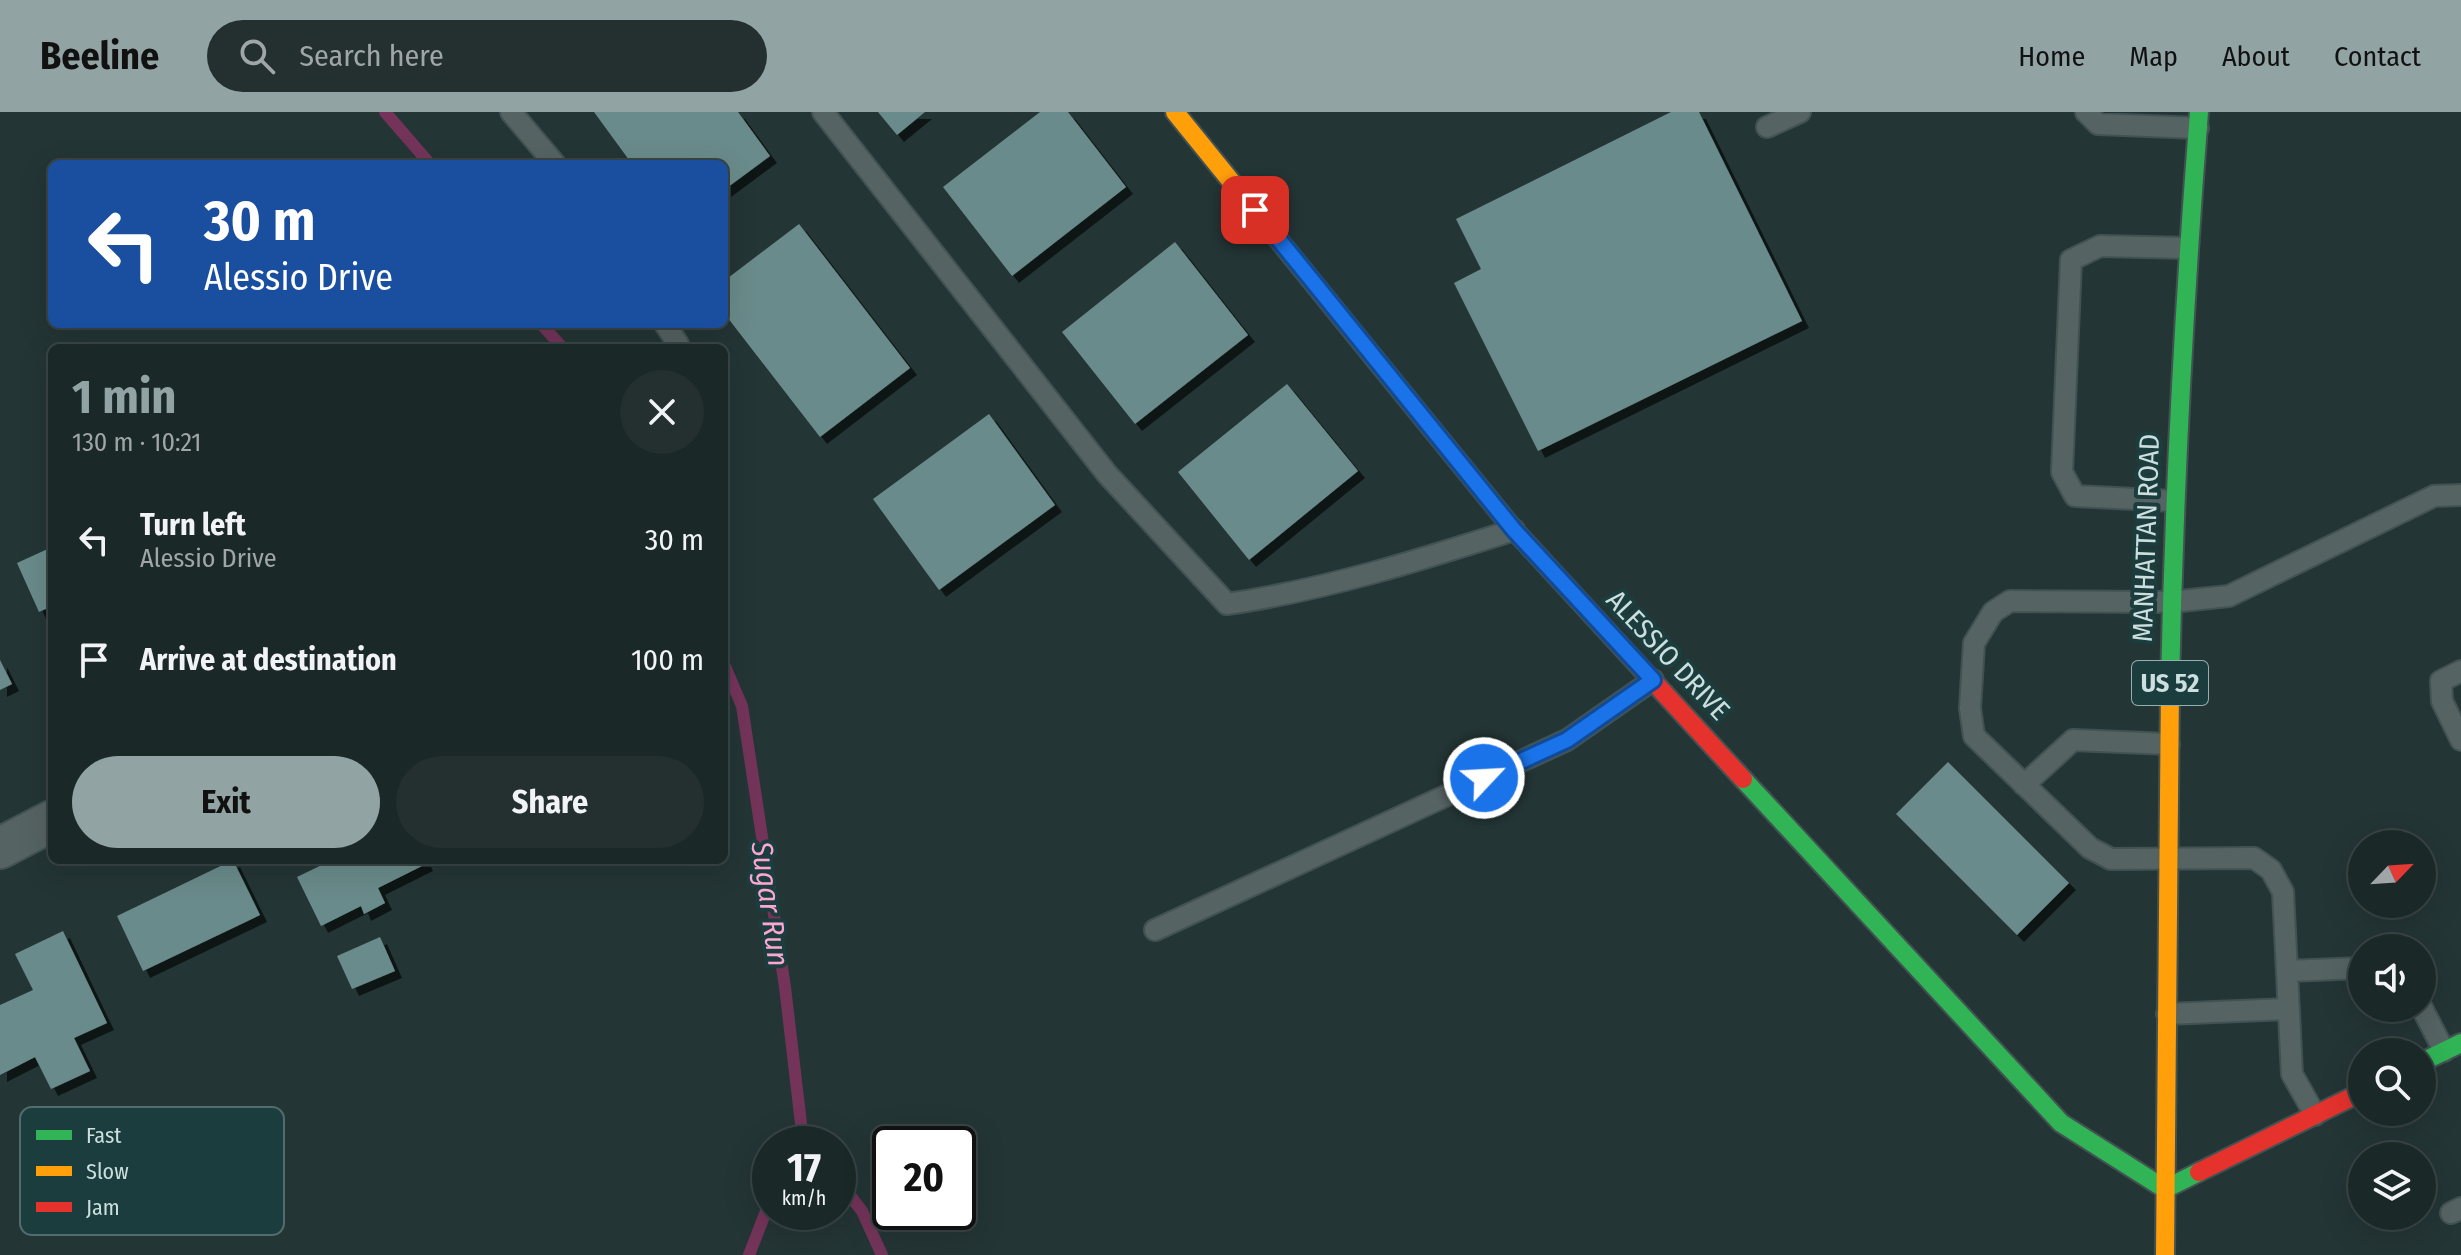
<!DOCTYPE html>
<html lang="en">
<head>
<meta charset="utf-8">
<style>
  body { margin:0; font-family:"Fira Sans Condensed",sans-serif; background:#243030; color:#f1f3f6; height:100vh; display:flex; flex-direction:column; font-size:30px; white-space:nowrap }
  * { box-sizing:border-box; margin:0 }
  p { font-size:26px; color:#a0a6a8 }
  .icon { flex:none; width:44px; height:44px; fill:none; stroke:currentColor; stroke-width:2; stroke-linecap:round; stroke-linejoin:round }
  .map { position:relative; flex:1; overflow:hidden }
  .details { position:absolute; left:48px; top:232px; width:680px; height:520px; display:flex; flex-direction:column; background:#1b2828; border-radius:12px; box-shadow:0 8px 32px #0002,0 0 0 2px #394445 }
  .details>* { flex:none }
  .banner { position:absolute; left:48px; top:48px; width:680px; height:168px; border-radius:12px; box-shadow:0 8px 32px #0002,0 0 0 2px #394445; background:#1a4fa0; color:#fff; overflow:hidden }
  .needle { width:52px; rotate:65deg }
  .fabs { position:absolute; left:2348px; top:718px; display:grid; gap:16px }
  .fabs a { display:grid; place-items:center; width:88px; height:88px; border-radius:50%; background:#1b2828; box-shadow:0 8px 32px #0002,0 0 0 2px #394445; font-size:40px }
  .speed { position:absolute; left:752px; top:1014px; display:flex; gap:16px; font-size:40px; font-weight:700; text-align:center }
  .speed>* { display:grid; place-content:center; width:104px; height:104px; border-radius:50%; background:#1b2828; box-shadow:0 8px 32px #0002,0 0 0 2px #394445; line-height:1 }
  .speed small { font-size:20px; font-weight:400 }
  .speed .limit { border:4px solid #111; border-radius:12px; background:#fff; color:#111 }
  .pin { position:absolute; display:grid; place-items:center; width:68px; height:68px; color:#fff; margin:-34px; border-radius:16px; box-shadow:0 4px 12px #0006 }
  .me { position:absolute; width:88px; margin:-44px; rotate:65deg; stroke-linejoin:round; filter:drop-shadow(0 0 6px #0008) }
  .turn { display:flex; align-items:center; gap:28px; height:168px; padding:0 24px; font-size:36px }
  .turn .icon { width:104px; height:104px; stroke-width:2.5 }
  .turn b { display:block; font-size:56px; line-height:68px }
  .round { display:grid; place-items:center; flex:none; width:84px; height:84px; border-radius:42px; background:#243030 }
  .summary { display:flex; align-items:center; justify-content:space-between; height:136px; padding:0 24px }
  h1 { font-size:48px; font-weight:700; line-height:60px; color:#91a3a3 }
  .primary-button { display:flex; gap:16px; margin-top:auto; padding:16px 24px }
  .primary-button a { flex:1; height:92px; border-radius:48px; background:#91a3a3; color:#111; font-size:32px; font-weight:700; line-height:92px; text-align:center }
  .primary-button a+a { background:#243030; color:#f1f3f6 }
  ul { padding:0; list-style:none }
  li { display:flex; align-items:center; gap:24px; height:120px; padding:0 24px }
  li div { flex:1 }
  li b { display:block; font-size:30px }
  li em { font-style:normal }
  header { display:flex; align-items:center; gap:48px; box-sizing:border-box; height:112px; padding:0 40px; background:#91a3a3; color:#111 }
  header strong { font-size:38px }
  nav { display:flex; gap:44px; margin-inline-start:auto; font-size:28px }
  .search { width:560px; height:72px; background:#243030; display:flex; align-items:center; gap:20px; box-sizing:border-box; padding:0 28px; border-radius:44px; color:#a0a6a8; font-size:30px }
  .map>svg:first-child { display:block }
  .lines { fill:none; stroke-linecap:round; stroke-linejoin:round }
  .stream { stroke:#74345a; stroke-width:12 }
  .building { fill:#6b8b8b; filter:url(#shadow) }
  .lane-casing { stroke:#425252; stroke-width:24 }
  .street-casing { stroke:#425252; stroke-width:44 }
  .fast-casing { stroke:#425252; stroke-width:22 }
  .slow-casing { stroke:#425252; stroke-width:22 }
  .jam-casing { stroke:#425252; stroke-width:22 }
  .lane { stroke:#566363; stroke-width:20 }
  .street { stroke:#566363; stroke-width:40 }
  .fast { stroke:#30b455; stroke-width:18 }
  .slow { stroke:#ff9f0a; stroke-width:18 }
  .jam { stroke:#e5322d; stroke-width:18 }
  .route-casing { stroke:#114b97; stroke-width:20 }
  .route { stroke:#1a73e8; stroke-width:14 }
  .labels { text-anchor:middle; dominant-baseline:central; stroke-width:8; stroke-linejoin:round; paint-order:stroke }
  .shield { fill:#1c3d3d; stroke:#97aeae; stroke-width:2 }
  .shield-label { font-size:26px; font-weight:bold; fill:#ccdede }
  .street-label { font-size:28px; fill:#ccdede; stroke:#1c3d3d }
  .water-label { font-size:30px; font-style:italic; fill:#fba6d3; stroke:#1c3d3d }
  .key { fill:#1c3d3d; stroke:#516d6d; stroke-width:2 }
  .key-label { font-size:22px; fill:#ccdede }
</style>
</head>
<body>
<header>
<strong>Beeline</strong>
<div class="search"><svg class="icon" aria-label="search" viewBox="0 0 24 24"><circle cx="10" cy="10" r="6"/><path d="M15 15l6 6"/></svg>Search here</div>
<nav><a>Home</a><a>Map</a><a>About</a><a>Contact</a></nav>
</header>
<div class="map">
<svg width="2461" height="1143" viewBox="0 0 2461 1143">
  <defs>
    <filter id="shadow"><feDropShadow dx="7" dy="7" stdDeviation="0" flood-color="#0009"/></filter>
  </defs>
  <rect width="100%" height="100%" fill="#243535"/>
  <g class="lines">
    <path class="stream" d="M 385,0 L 430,52
      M 541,212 L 563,236
      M 724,552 L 742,594 L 785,875 L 802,1020 L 811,1032
      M 838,1068 L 862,1099 L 882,1143
      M 749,1143 L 770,1089"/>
  </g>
  <path class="building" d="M 594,0 L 738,0 L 770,44 L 724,78 L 724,52 L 632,52 Z
    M 878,0 L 925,0 L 897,23 Z
    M 1040,0 L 1068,0 L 1126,75 L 1012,164 L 943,75 Z
    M 1671,0 L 1699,0 L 1802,209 L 1538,339 L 1454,171 L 1481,157 L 1456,107 Z
    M 799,112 L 910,256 L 820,325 L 724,201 L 724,169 Z
    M 1175,130 L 1248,223 L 1135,312 L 1062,220 Z
    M 1287,272 L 1358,359 L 1249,448 L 1178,360 Z
    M 989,302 L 1055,393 L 939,478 L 873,387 Z
    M 52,435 L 52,494 L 39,500 L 17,451 Z
    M 0,548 L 12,572 L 0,578 Z
    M 1948,650 L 2069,771 L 2017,823 L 1896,702 Z
    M 233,748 L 260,803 L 143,859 L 117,804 Z
    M 332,748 L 424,748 L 426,752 L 378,776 L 385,791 L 364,802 L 361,794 L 321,814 L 297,765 Z
    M 63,819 L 107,911 L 74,926 L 90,959 L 51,977 L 35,945 L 0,963 L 0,893 L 33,878 L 15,842 Z
    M 380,825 L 395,859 L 352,877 L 337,844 Z"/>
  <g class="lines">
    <g class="lane-casing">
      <path id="lane" d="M 511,0 L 555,52
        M 823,0 L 1107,362 L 1227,492 C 1325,478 1420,448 1514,418
        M 2086,0 L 2098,12 L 2198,16
        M 1767,15 L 1800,0
        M 665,212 L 678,232
        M 2174,389 L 2075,384 L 2062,360 L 2071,148 L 2100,134 L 2188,136
        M 2461,559 L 2441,569 L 2442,589 L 2461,628
        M 2024,673 L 2073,628 L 2169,632
        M 1155,818 L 1567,628 L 1653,568
        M 2287,859 L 2362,856
        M 2422,896 L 2444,939
        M 2167,902 L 2289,897
        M 2315,1003 L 2292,962 L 2283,780 L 2271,758 L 2254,746 L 2111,747 L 2090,736 L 1974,624 L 1970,596 L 1974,531 L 1993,500 L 2010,489 L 2171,490 L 2229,484 L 2434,384 L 2461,383
        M 2451,1101 L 2461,1096"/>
    </g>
    <g class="street-casing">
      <path id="street" d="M 0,736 L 52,709"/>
    </g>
    <g class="fast-casing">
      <path id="fast" d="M 2170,572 C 2174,381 2184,191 2199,0
        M 1743,667 L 2061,1011 L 2165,1077 L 2199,1060
        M 2422,950 L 2461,931"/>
    </g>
    <g class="slow-casing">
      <path id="slow" d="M 1175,0 L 1375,247
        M 2165,1143 L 2170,572"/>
    </g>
    <g class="jam-casing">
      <path id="jam" d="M 1375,247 L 1514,418 L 1743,667
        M 2199,1060 L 2362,980"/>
    </g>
    <use href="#lane" class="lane"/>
    <use href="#street" class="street"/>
    <use href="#fast" class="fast"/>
    <use href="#slow" class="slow"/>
    <use href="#jam" class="jam"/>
  </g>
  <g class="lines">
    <g class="route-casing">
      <path id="route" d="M 1255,98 L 1514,418 L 1653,568 L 1567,628 L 1484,666"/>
    </g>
    <use href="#route" class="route"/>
  </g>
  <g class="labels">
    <rect class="shield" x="2132" y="549" width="76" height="44" rx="6"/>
    <g class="shield-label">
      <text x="2170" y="571">US 52</text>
    </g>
    <g class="street-label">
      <text transform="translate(2146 426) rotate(-88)">MANHATTAN ROAD</text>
      <text transform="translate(1668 543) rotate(47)">ALESSIO DRIVE</text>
    </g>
    <g class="water-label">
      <text transform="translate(770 792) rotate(82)">Sugar Run</text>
    </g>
  </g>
  <rect x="20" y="995" width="264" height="128" rx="12" class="key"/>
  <rect x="36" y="1018" width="36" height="10" fill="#30b455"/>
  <rect x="36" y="1054" width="36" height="10" fill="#ff9f0a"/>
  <rect x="36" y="1090" width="36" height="10" fill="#e5322d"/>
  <g class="key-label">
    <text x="86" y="1031">Fast</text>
    <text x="86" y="1067">Slow</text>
    <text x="86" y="1103">Jam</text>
  </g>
</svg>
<div class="fabs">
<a><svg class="needle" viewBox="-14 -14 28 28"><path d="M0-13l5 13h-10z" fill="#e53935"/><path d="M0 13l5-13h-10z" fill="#a0a6a8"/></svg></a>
<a><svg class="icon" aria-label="sound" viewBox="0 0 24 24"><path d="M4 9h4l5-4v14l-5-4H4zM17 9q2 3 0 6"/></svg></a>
<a><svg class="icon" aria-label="search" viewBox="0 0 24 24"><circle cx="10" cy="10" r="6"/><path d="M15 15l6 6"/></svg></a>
<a><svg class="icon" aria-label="layers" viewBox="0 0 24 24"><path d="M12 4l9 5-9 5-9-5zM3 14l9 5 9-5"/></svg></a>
</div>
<div class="speed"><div>17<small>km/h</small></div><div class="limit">20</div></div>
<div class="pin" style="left:1255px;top:98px;background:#d93025"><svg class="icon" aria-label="arrive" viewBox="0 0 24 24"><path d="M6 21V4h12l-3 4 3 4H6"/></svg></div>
<svg class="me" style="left:1484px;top:666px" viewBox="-20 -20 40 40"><circle r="17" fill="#1a73e8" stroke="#fff" stroke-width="3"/><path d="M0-11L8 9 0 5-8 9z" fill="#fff"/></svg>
<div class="banner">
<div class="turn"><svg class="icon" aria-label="left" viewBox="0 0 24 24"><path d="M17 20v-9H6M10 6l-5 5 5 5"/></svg><div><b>30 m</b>Alessio Drive</div></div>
</div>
<section class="details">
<div class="summary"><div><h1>1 min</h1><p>130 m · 10:21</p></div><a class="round"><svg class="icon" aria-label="close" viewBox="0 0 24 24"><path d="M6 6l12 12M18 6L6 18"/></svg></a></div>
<ul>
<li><svg class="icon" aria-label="left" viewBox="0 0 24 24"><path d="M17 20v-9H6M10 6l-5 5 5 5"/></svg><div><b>Turn left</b><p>Alessio Drive</p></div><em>30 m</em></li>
<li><svg class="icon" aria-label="arrive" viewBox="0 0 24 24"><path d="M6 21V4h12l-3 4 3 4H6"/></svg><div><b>Arrive at destination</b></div><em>100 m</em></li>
</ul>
<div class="primary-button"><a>Exit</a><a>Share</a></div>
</section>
</div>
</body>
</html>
